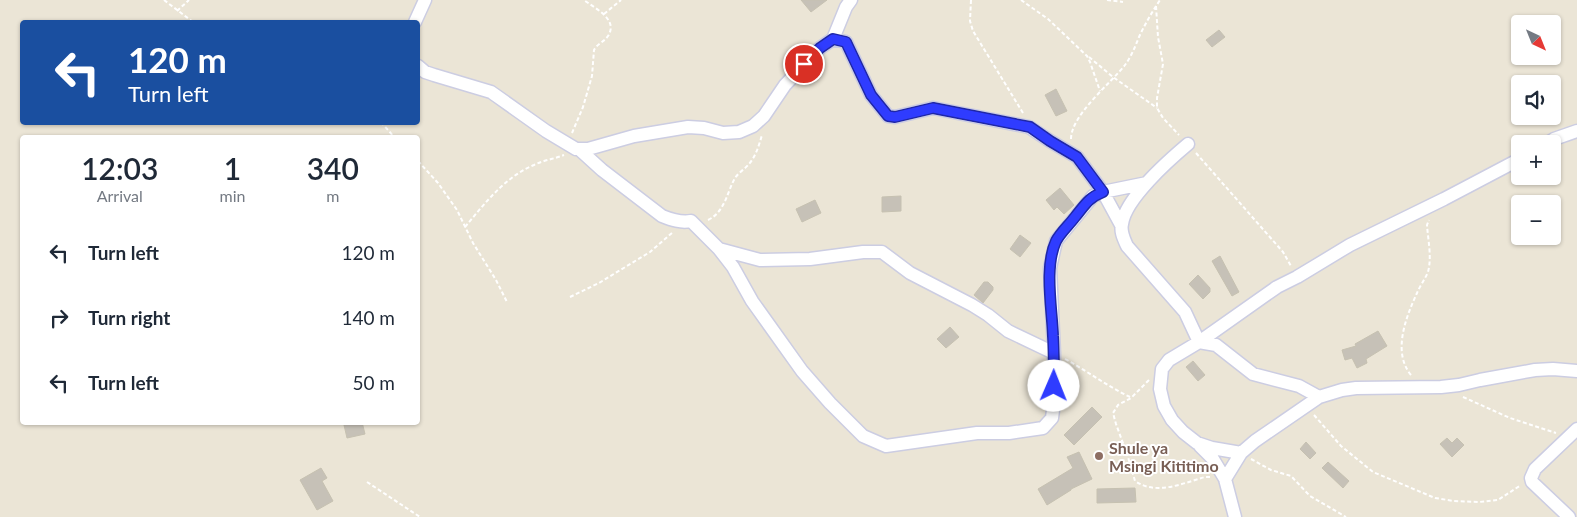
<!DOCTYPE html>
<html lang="en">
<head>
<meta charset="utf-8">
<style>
  body { margin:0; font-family:Lato,sans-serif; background:#f6f6f7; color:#1f2937; height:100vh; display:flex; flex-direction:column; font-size:19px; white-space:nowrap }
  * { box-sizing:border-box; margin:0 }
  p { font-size:16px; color:#747a83 }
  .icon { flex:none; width:28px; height:28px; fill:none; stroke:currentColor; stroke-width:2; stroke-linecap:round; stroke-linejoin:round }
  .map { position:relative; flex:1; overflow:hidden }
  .panel { position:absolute; left:20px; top:135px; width:400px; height:290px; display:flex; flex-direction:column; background:#fff; border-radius:5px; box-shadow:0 1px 4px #0004 }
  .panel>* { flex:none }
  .banner { position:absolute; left:20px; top:20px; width:400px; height:105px; border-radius:5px; box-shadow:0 1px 4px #0004; background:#1a4fa0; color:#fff; overflow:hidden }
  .needle { width:32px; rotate:137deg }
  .controls { position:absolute; left:1511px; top:15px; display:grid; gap:10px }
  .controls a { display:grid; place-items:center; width:50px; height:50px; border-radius:5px; background:#fff; box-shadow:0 1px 4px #0004; font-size:25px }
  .pin { position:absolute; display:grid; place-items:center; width:42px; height:42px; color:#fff; margin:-21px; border:2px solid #fff; border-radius:50%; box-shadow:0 1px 5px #0007 }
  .me { position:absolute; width:55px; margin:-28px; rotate:1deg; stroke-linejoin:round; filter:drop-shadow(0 0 4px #0008) }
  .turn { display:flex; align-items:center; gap:18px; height:105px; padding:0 25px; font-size:22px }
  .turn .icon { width:65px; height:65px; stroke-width:2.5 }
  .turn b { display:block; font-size:35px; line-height:42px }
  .eta { display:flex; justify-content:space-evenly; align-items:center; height:85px; text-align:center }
  .eta b { font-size:30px; font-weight:600; line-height:35px }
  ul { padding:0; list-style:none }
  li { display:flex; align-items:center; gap:15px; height:65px; padding:0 25px }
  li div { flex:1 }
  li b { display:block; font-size:19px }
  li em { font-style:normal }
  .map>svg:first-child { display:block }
  .building { fill:#c6c1b7; stroke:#c6c1b1 }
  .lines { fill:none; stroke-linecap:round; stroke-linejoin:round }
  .minor-casing { stroke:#cccde2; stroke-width:15 }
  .path { stroke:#fff; stroke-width:2; stroke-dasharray:4 2.5; stroke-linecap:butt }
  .minor { stroke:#fff; stroke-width:12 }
  .route-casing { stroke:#1f27a6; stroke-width:12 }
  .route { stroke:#2f3cff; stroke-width:9 }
  .education-dot { fill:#8d6e63; stroke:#fff; stroke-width:2 }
  .labels { text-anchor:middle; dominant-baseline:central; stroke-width:4; stroke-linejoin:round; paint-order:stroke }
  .education-label { font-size:16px; font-weight:bold; fill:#785e54; stroke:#fff; text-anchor:start }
</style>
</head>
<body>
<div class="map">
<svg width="1577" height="517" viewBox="0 0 1577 517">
  <rect width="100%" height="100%" fill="#ebe5d6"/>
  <path class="building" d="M 801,0 L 827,0 L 811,12 Z
    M 1219,30 L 1225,37 L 1212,47 L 1206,40 Z
    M 1056,89 L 1067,111 L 1056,116 L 1045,95 Z
    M 1060,188 L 1074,205 L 1064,214 L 1057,207 L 1054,210 L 1046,200 Z
    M 901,196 L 901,211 L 882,212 L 882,197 Z
    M 815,200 L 821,213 L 802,222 L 796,209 Z
    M 1020,235 L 1031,243 L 1020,257 L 1010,249 Z
    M 1220,256 L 1239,292 L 1232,296 L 1212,261 Z
    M 1198,275 L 1210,288 L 1210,292 L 1203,299 L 1189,284 Z
    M 984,282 L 988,282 L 993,287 L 993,290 L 983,303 L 974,295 Z
    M 950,327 L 959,337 L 946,348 L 937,339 Z
    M 1378,331 L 1387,346 L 1366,359 L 1367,363 L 1357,368 L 1352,358 L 1345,360 L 1342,350 L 1356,346 L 1355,344 Z
    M 1193,361 L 1205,375 L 1198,381 L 1186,367 Z
    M 1092,407 L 1102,417 L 1074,445 L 1064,435 Z
    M 353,422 L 362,422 L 365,434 L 347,438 L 344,425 Z
    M 1447,438 L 1452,443 L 1457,438 L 1464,445 L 1452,457 L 1440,444 Z
    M 1306,442 L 1316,453 L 1310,459 L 1300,449 Z
    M 1079,452 L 1092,479 L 1071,489 L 1071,490 L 1047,505 L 1038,489 L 1073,468 L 1067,457 Z
    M 1328,462 L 1349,481 L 1343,488 L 1322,468 Z
    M 321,468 L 327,478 L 322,481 L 333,501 L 317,510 L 300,480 Z
    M 1135,488 L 1136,502 L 1097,503 L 1097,489 Z"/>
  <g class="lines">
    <g class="minor-casing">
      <path id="minor" d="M 415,22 L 425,0
        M 833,39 L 846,42 L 871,95 L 888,116 L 895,117 L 933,108 L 1029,127 L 1050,141 L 1077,157 L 1103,192 L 1121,225
        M 418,66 L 425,72 L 434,75 L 491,92 L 546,131 L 576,149 L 588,149 L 634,136 L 688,127 L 704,128 L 723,133 L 739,132 L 753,126 L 764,116 L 785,85 L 820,48 L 833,39 L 846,7 L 851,0
        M 1188,144 C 1169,160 1125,199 1122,224 C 1120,232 1124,239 1127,246 L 1185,312 L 1199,342 L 1216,345 L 1253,374 L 1299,386 L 1319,397
        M 1546,144 L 1554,139 L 1577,131
        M 580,150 L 602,170 L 662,216 C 672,220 681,223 691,221 L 719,249 L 733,267 L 752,301 L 802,371 L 830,403 L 863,436 L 886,446 L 977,433 L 1009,433 L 1043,428 L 1052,418 L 1054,402 L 1054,353 L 1050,268 L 1056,241 L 1093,196 L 1103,192 L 1147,183
        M 719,249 L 760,260 L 810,259 L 863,252 L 882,252 L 910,273 L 972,305 L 988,315 L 1008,331 L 1054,353
        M 1200,446 L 1213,459 L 1225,479
        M 1241,453 L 1212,448 L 1197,443 L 1183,432 L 1172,420 L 1164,406 L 1160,389 L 1162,369 L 1169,360 L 1199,342 L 1277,287 L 1297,277 L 1350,245 L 1444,199 L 1520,159
        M 1235,517 L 1225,479 L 1241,453 L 1255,441 L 1319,397 L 1342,390 L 1356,388 L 1441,387 L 1459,385 L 1480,380 L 1535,370 L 1553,369 L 1577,371
        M 1569,517 L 1532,482 L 1531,478 L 1535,469 L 1577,429"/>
    </g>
    <path class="path" d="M 164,0 L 193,22
      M 971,0 L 970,21 L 973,31 L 1023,113
      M 1021,0 L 1048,19 L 1087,56 L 1090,62 L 1100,91
      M 1107,0 L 1123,2
      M 1156,6 L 1158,37 L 1163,64 L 1157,98 L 1157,108 L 1163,118 L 1179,135
      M 177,11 L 189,0
      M 604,14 L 621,0
      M 1089,57 L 1113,77 L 1157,108
      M 381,122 L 395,138
      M 572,133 L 583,107 L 592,76 L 594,50 C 597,44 604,42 608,36 C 619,19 594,8 584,0
      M 1071,139 C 1071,115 1111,83 1125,65 C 1131,57 1135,47 1139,37 C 1145,24 1152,12 1160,0
      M 1196,153 L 1283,252 L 1291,266
      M 418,161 L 438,183 L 457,210 L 473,243 L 496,280 L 507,302
      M 708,220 C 725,212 727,192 735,178 C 739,172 745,169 749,164 C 756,156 759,145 762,135
      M 465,227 C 485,203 505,177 534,165 C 544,160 554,159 564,155
      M 570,297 L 599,283 L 650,252 L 673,232
      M 1065,359 C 1087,371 1107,386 1130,397
      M 1411,375 C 1392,352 1406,317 1417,293 C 1420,286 1425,279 1428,272 C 1432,257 1428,240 1427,225 L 1429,220
      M 1149,380 L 1131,398 L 1118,405 L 1113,413 L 1116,424 L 1128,457 L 1135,481 C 1157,496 1183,483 1205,477 L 1210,477
      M 1463,397 L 1510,418 L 1556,433
      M 1314,415 L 1341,446 L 1373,472 L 1435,498 L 1454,501 L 1479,502 L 1498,500 L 1521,485
      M 1251,459 L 1271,470 L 1291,476 L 1310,496 L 1346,517
      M 367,482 L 420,517"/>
    <use href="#minor" class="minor"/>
  </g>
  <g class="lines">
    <g class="route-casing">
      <path id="route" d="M 804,64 L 820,48 L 833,39 L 846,42 L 871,95 L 888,116 L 895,117 L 933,108 L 1030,127 L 1050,141 L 1077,157 L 1103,192 C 1088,198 1085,205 1075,217 C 1069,225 1061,232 1056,241 C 1044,267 1052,308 1053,336 C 1054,353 1054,369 1054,386"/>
    </g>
    <use href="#route" class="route"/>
  </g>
  <circle class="education-dot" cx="1099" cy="456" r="5"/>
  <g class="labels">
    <g class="education-label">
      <text x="1109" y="447">Shule ya<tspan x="1109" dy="18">Msingi Kititimo</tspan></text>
    </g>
  </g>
</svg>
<div class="controls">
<a><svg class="needle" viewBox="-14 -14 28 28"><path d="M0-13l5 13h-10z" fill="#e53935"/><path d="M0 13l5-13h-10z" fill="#747a83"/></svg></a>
<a><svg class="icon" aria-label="sound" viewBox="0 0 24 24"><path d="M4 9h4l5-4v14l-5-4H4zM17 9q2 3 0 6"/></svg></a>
<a>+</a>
<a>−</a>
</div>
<div class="pin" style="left:804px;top:64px;background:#d93025"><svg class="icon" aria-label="arrive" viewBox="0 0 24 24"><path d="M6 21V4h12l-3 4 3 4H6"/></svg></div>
<svg class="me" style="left:1054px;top:386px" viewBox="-20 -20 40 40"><circle r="19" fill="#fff"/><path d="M0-13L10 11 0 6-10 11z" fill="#2f3cff"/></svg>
<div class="banner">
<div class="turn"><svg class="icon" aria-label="left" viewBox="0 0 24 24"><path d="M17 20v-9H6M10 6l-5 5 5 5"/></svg><div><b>120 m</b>Turn left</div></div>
</div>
<section class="panel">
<div class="eta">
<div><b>12:03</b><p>Arrival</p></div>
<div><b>1</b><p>min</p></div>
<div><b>340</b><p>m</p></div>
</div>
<ul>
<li><svg class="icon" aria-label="left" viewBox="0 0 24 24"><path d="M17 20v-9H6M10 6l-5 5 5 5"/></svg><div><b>Turn left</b></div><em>120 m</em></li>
<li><svg class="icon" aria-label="right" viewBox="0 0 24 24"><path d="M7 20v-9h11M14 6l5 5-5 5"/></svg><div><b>Turn right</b></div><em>140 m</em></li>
<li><svg class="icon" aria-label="left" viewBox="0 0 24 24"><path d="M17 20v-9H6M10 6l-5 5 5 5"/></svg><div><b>Turn left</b></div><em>50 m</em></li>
</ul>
</section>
</div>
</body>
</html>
